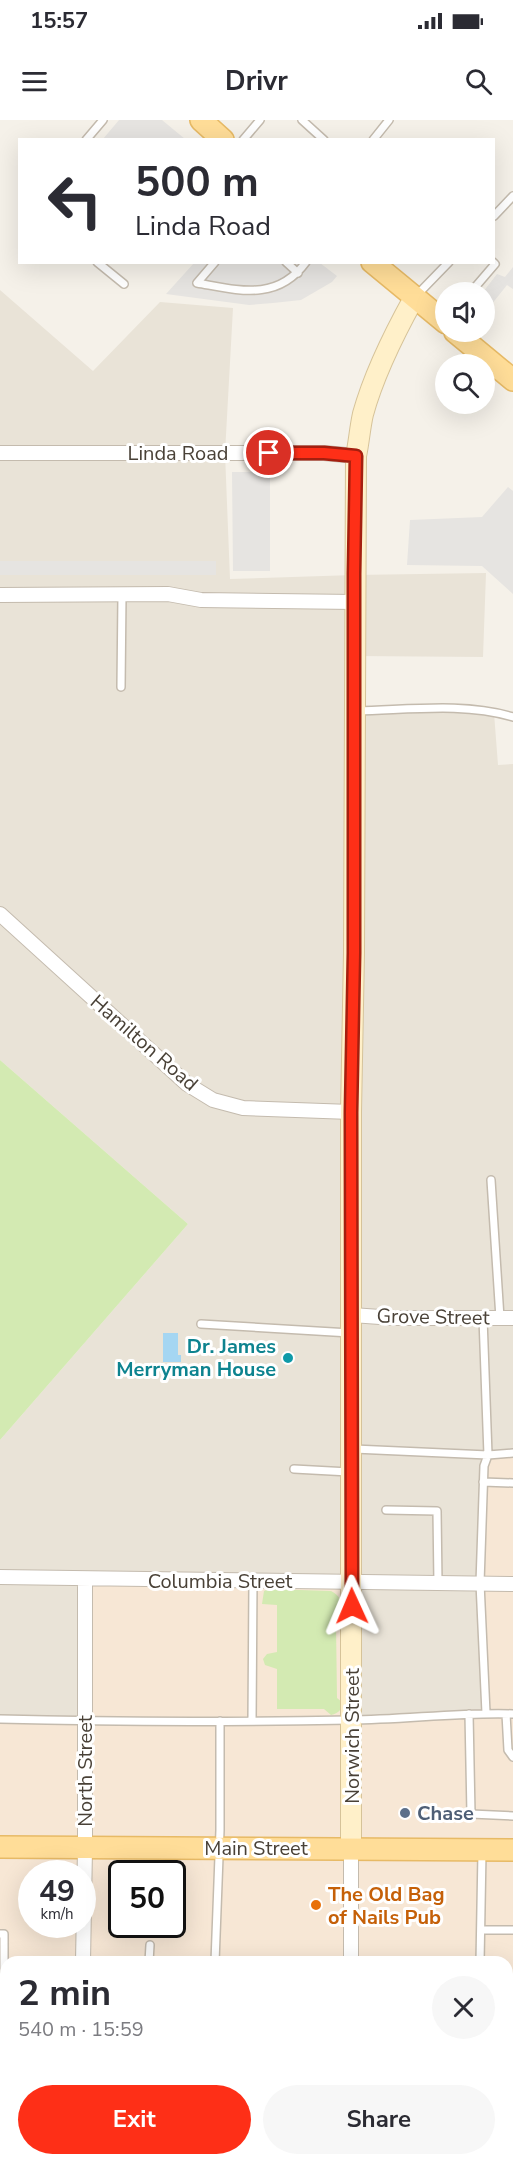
<!DOCTYPE html>
<html lang="en">
<head>
<meta charset="utf-8">
<style>
  body { margin:0; font-family:"Nunito Sans",sans-serif; background:#f7f7f7; color:#2b2b33; height:100vh; display:flex; flex-direction:column; font-size:22px; white-space:nowrap }
  * { box-sizing:border-box; margin:0 }
  p { font-size:20px; color:#7c7c81 }
  .icon { flex:none; width:33px; height:33px; fill:none; stroke:currentColor; stroke-width:2; stroke-linecap:round; stroke-linejoin:round }
  .map { position:relative; flex:1; overflow:hidden }
  .sheet { position:absolute; left:0px; top:1836px; width:513px; height:210px; display:flex; flex-direction:column; background:#fff; border-radius:18px 18px 0 0; box-shadow:0 6px 24px #0002 }
  .sheet>* { flex:none }
  .guide { position:absolute; left:18px; top:18px; width:477px; height:126px; border-radius:0px; box-shadow:0 6px 24px #0002; background:#fff; color:#2b2b33; overflow:hidden }
  .fabs { position:absolute; left:435px; top:162px; display:grid; gap:12px }
  .fabs a { display:grid; place-items:center; width:60px; height:60px; border-radius:50%; background:#fff; box-shadow:0 6px 24px #0002; font-size:30px }
  .speed { position:absolute; left:18px; top:1740px; display:flex; gap:12px; font-size:30px; font-weight:700; text-align:center }
  .speed>* { display:grid; place-content:center; width:78px; height:78px; border-radius:50%; background:#fff; box-shadow:0 6px 24px #0002; line-height:1 }
  .speed small { font-size:15px; font-weight:400 }
  .speed .limit { border:3px solid #111; border-radius:9px; background:#fff; color:#111 }
  .pin { position:absolute; display:grid; place-items:center; width:51px; height:51px; color:#fff; margin:-26px; border:3px solid #fff; border-radius:50%; box-shadow:0 2px 6px #0007 }
  .me { position:absolute; width:66px; margin:-33px; rotate:359deg; stroke-linejoin:round; filter:drop-shadow(0 0 4px #0008) }
  .turn { display:flex; align-items:center; gap:21px; height:126px; padding:0 18px; font-size:27px }
  .turn .icon { width:78px; height:78px; stroke-width:2.5 }
  .turn b { display:block; font-size:42px; line-height:51px }
  .round { display:grid; place-items:center; flex:none; width:63px; height:63px; border-radius:32px; background:#f7f7f7 }
  .headline { display:flex; align-items:center; justify-content:space-between; height:102px; padding:0 18px }
  h1 { font-size:36px; font-weight:700; line-height:45px }
  .button { display:flex; gap:12px; margin-top:auto; padding:12px 18px }
  .button a { flex:1; height:69px; border-radius:36px; background:#fe2f17; color:#fff; font-size:24px; font-weight:700; line-height:69px; text-align:center }
  .button a+a { background:#f7f7f7; color:#2b2b33 }
  .status { display:flex; justify-content:space-between; align-items:center; height:42px; padding:0 30px; background:#fff; direction:ltr }
  .status svg { height:16px; fill:currentColor }
  header { display:flex; justify-content:space-between; align-items:center; height:78px; padding:0 18px; background:#fff; font-size:27px; font-weight:700 }
  .map>svg:first-child { display:block }
  .residential { fill:#e9e3d7 }
  .commercial { fill:#f7e7d5; fill-rule:evenodd }
  .green { fill:#d3eab2 }
  .parking { fill:#e6e4e1 }
  .water { fill:#a5d6f2 }
  .lines { fill:none; stroke-linecap:round; stroke-linejoin:round }
  .lane-casing { stroke:#c4bbae; stroke-width:10 }
  .street-casing { stroke:#c4bbae; stroke-width:16 }
  .secondary-casing { stroke:#d6c399; stroke-width:22 }
  .primary-casing { stroke:#e7ba66; stroke-width:24 }
  .lane { stroke:#fff; stroke-width:7 }
  .street { stroke:#fff; stroke-width:14 }
  .secondary { stroke:#fff0c9; stroke-width:20 }
  .primary { stroke:#ffdd98; stroke-width:21 }
  .route-casing { stroke:#a51f0f; stroke-width:15 }
  .route { stroke:#fe2f17; stroke-width:10 }
  .culture-dot { fill:#0f9aa8; stroke:#fff; stroke-width:2 }
  .service-dot { fill:#5c6f8a; stroke:#fff; stroke-width:2 }
  .food-dot { fill:#e8710a; stroke:#fff; stroke-width:2 }
  .labels { text-anchor:middle; dominant-baseline:central; stroke-width:6; stroke-linejoin:round; paint-order:stroke }
  .street-label { font-size:20px; fill:#494137; stroke:#fff }
  .culture-label { font-size:20px; font-weight:bold; fill:#0d838f; stroke:#fff; text-anchor:end }
  .service-label { font-size:20px; font-weight:bold; fill:#4e5e75; stroke:#fff; text-anchor:start }
  .food-label { font-size:20px; font-weight:bold; fill:#c56008; stroke:#fff; text-anchor:start }
</style>
</head>
<body>
<div class="status"><b>15:57</b><svg viewBox="0 0 49 12"><path d="M0 12V9h3v3zM5 12V6h3v6zM10 12V3h3v9zM15 12V0h3v12zM26 1h20v11H26zM47 4h2v5h-2z"/></svg></div>
<header><svg class="icon" aria-label="menu" viewBox="0 0 24 24"><path d="M4 6h16M4 12h16M4 18h16"/></svg>Drivr<svg class="icon" aria-label="search" viewBox="0 0 24 24"><circle cx="10" cy="10" r="6"/><path d="M15 15l6 6"/></svg></header>
<div class="map">
<svg width="513" height="2046" viewBox="0 0 513 2046">
  <rect width="100%" height="100%" fill="#f5f1e9"/>
  <path class="residential" d="M 0,170 L 93,251 L 160,182 L 233,188 L 225,333 L 230,459 L 354,455 L 486,453 L 483,537 L 355,536 L 355,591 L 494,593 L 498,645 L 513,644 L 513,1333 L 486,1593 L 353,1600 L 84,1601 L 0,1599 L 0,1320 L 188,1104 L 0,940 Z
    M 6,1997 L 6,2040 L 507,2040 L 507,1997 L 513,1997 L 513,2046 L 0,2046 L 0,1999 Z"/>
  <path class="commercial" d="M 513,1333 L 513,1997 L 507,1997 L 507,1842 L 6,1842 L 6,1997 L 0,1999 L 0,1599 L 84,1601 L 85,1460 L 351,1462 L 353,1600 L 486,1593 L 480,1463 L 488,1335 ZM 32,1754 L 82,1754 L 82,1804 L 32,1804 ZM 122,1754 L 172,1754 L 172,1804 L 122,1804 Z"/>
  <path class="green" d="M 0,940 L 188,1104 L 0,1320 Z
    M 269,1469 L 331,1471 C 345,1478 342,1490 341,1503 L 336,1504 L 337,1578 L 342,1582 C 342,1590 339,1593 331,1595 L 324,1589 L 277,1589 L 277,1549 L 265,1545 L 263,1539 L 267,1534 L 277,1532 L 277,1485 L 262,1484 L 264,1471 Z"/>
  <path class="parking" d="M 119,0 L 162,0 L 185,19 L 103,19 Z
    M 194,143 L 320,143 L 337,156 L 332,162 L 301,180 L 273,183 L 249,185 L 166,174 Z
    M 513,147 L 513,169 L 507,165 L 487,190 L 485,188 L 484,172 L 483,172 L 497,154 L 505,157 Z
    M 232,352 L 270,352 L 270,451 L 233,451 Z
    M 508,367 L 513,371 L 513,474 L 482,446 L 407,445 L 410,400 L 482,397 Z
    M 0,441 L 216,441 L 216,455 L 0,455 Z"/>
  <path class="water" d="M 163,1213 L 178,1213 L 178,1235 L 181,1235 L 181,1242 L 163,1242 Z"/>
  <g class="lines">
    <g class="lane-casing">
      <path id="lane" d="M 302,0 L 324,20
        M 86,20 L 103,0
        M 243,20 L 260,0
        M 373,20 L 389,0
        M 494,96 L 513,76
        M 97,142 L 124,164
        M 215,142 L 197,163 C 238,170 277,182 306,142
        M 286,142 L 298,153
        M 471,172 L 495,144 L 493,142
        M 416,176 L 449,142
        M 121,567 L 122,475
        M 357,591 C 408,590 464,582 513,597
        M 491,1060 L 500,1198
        M 483,1198 L 488,1335 L 484,1346 L 480,1463 L 486,1593
        M 201,1204 L 350,1213
        M 354,1329 L 488,1335 L 513,1333
        M 294,1349 L 349,1352
        M 483,1362 L 513,1363
        M 386,1390 L 437,1391 L 438,1463
        M 469,1594 L 471,1694 L 513,1696
        M 506,1594 L 508,1630 L 513,1637
        M 0,1599 C 116,1602 233,1602 350,1600 C 404,1600 458,1592 513,1594
        M 252,1601 L 253,1461
        M 481,1810 L 513,1810
        M 0,1814 L 4,1814 L 4,1863
        M 149,1842 L 150,1825
        M 215,1842 L 220,1710 L 220,1601
        M 480,1842 L 482,1732
        M 217,2046 L 217,2040
        M 482,2046 L 482,2040"/>
    </g>
    <g class="street-casing">
      <path id="street" d="M 0,333 L 324,333 L 356,336
        M 0,475 L 168,474 L 201,480 L 355,482
        M 0,794 L 187,964 L 213,980 L 243,988 L 351,992
        M 352,1195 L 394,1198 L 513,1198
        M 0,1457 L 513,1464
        M 83,1842 L 85,1728 L 85,1460
        M 351,1842 L 351,1729
        M 507,1997 L 513,1997
        M 0,1999 L 6,1997
        M 350,2046 L 350,2040"/>
    </g>
    <g class="secondary-casing">
      <path id="secondary" d="M 351,1729 L 351,992 L 354,833 L 356,336 C 359,322 360,307 363,294 C 374,254 394,214 414,178"/>
    </g>
    <g class="primary-casing">
      <path id="primary" d="M 201,0 L 223,20
        M 372,142 L 446,203
        M 455,212 L 513,260
        M 0,1727 L 513,1730"/>
    </g>
    <use href="#lane" class="lane"/>
    <use href="#street" class="street"/>
    <use href="#secondary" class="secondary"/>
    <use href="#primary" class="primary"/>
  </g>
  <g class="lines">
    <g class="route-casing">
      <path id="route" d="M 269,333 L 324,333 L 356,336 L 354,454 L 354,833 L 351,992 L 352,1486"/>
    </g>
    <use href="#route" class="route"/>
  </g>
  <circle class="culture-dot" cx="288" cy="1238" r="6"/>
  <circle class="service-dot" cx="405" cy="1693" r="6"/>
  <circle class="food-dot" cx="316" cy="1785" r="6"/>
  <g class="labels">
    <g class="street-label">
      <text x="178" y="333">Linda Road</text>
      <text transform="translate(144 923) rotate(41)">Hamilton Road</text>
      <text transform="translate(433 1197) rotate(1)">Grove Street</text>
      <text x="220" y="1461">Columbia Street</text>
      <text transform="translate(352 1616) rotate(-90)">Norwich Street</text>
      <text transform="translate(85 1651) rotate(-90)">North Street</text>
      <text x="256" y="1728">Main Street</text>
    </g>
    <g class="culture-label">
      <text x="276" y="1226">Dr. James<tspan x="276" dy="23">Merryman House</tspan></text>
    </g>
    <g class="service-label">
      <text x="417" y="1693">Chase</text>
    </g>
    <g class="food-label">
      <text x="328" y="1774">The Old Bag<tspan x="328" dy="23">of Nails Pub</tspan></text>
    </g>
  </g>
</svg>
<div class="fabs">
<a><svg class="icon" aria-label="sound" viewBox="0 0 24 24"><path d="M4 9h4l5-4v14l-5-4H4zM17 9q2 3 0 6"/></svg></a>
<a><svg class="icon" aria-label="search" viewBox="0 0 24 24"><circle cx="10" cy="10" r="6"/><path d="M15 15l6 6"/></svg></a>
</div>
<div class="speed"><div>49<small>km/h</small></div><div class="limit">50</div></div>
<div class="pin" style="left:269px;top:333px;background:#d93025"><svg class="icon" aria-label="arrive" viewBox="0 0 24 24"><path d="M6 21V4h12l-3 4 3 4H6"/></svg></div>
<svg class="me" style="left:352px;top:1486px" viewBox="-20 -20 40 40"><path d="M0-17L14 15 0 8-14 15z" fill="#fe2f17" stroke="#fff" stroke-width="4"/></svg>
<div class="guide">
<div class="turn"><svg class="icon" aria-label="left" viewBox="0 0 24 24"><path d="M17 20v-9H6M10 6l-5 5 5 5"/></svg><div><b>500 m</b>Linda Road</div></div>
</div>
<section class="sheet">
<div class="headline"><div><h1>2 min</h1><p>540 m · 15:59</p></div><a class="round"><svg class="icon" aria-label="close" viewBox="0 0 24 24"><path d="M6 6l12 12M18 6L6 18"/></svg></a></div>
<div class="button"><a>Exit</a><a>Share</a></div>
</section>
</div>
</body>
</html>
